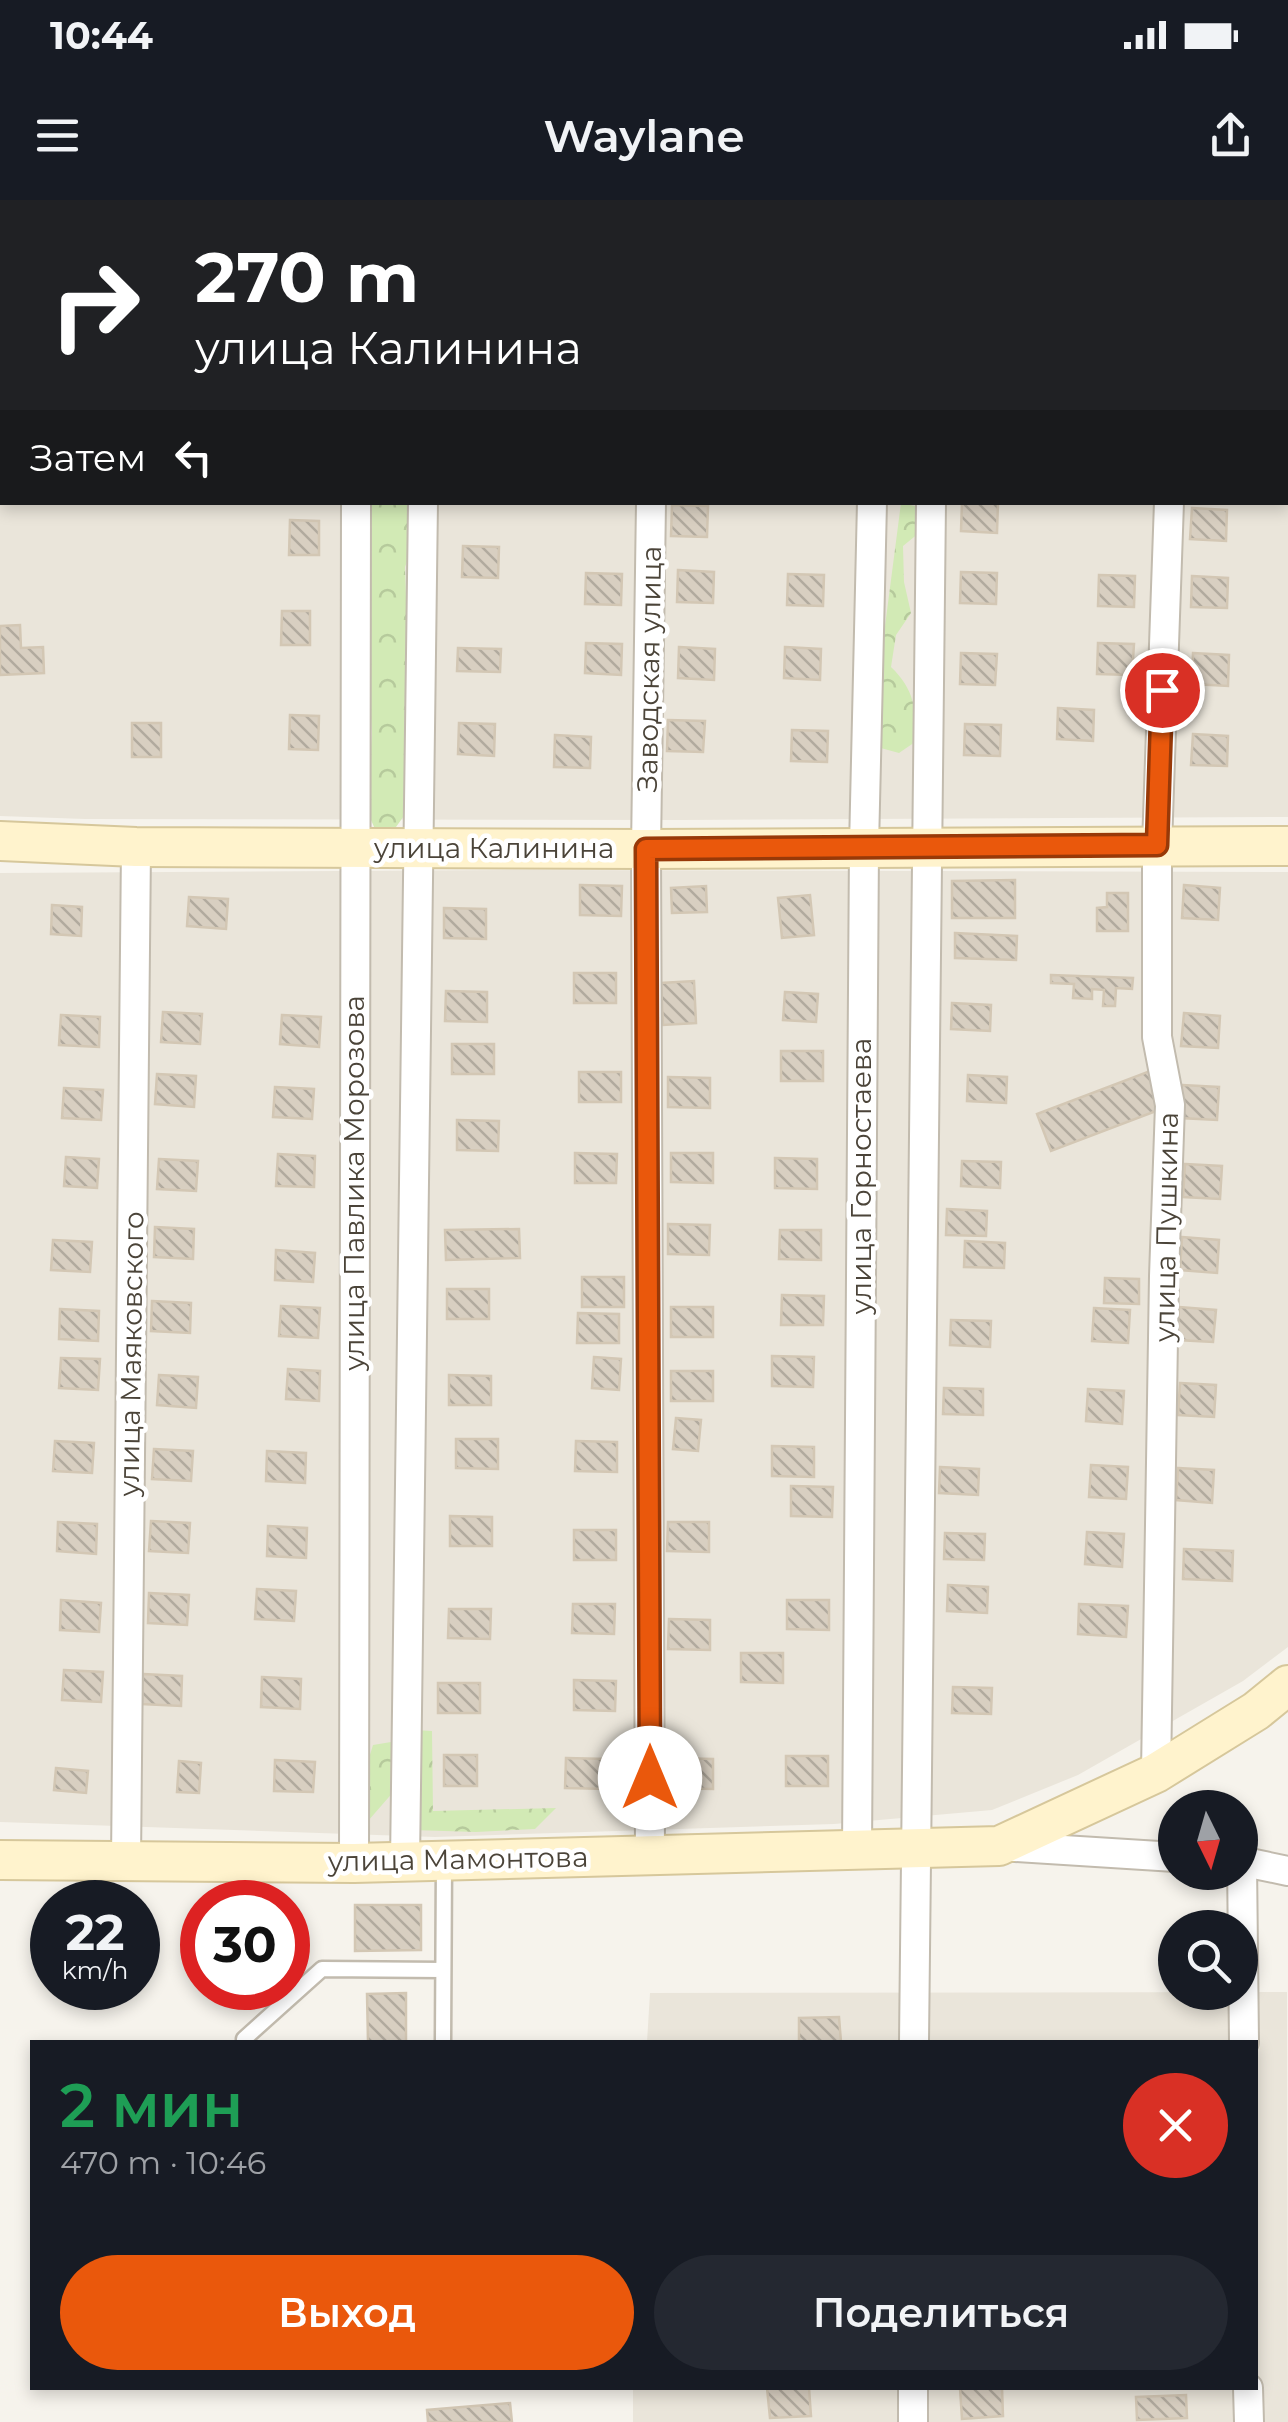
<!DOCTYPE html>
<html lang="ru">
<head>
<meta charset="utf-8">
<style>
  body { margin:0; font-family:Montserrat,sans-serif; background:#242831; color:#f1f3f6; height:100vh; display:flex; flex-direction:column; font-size:38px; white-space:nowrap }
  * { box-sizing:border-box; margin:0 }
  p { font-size:32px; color:#9ea1a6 }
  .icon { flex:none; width:55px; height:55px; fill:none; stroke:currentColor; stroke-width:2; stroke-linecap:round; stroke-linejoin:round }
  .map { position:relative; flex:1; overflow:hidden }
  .details { position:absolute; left:30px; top:1840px; width:1228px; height:350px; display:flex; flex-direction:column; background:#171b24; border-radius:0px; box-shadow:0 5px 15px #0003 }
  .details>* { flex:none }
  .hud { position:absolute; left:0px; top:0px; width:1290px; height:305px; box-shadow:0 5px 15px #0003; background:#202124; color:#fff; overflow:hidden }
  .needle { width:65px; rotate:175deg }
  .fabs { position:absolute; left:1158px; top:1590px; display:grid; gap:20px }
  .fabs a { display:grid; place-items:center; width:100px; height:100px; border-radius:50%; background:#171b24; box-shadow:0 5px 15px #0003; font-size:50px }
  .speed { position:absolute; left:30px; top:1680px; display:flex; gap:20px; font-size:50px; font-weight:700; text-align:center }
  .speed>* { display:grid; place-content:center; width:130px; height:130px; border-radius:50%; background:#171b24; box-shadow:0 5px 15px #0003; line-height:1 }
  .speed small { font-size:25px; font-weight:400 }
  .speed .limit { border:15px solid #d22; background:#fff; color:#111 }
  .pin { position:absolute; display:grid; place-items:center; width:85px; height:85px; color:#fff; margin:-42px; border:5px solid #fff; border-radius:50%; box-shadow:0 2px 10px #0007 }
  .me { position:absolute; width:110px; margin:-55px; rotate:0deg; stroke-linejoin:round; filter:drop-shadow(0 0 8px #0008) }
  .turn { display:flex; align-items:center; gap:35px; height:210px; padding:0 30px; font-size:45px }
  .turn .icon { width:130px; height:130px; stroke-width:2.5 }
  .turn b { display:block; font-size:70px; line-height:85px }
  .then { display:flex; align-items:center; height:95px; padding:0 30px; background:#0003; gap:20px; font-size:38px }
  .round { display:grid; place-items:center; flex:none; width:105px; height:105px; border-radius:52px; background:#242831 }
  .summary { display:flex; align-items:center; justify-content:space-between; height:170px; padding:0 30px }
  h1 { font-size:60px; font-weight:600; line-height:75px; color:#1e9e55 }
  .cta { display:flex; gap:20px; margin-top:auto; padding:20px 30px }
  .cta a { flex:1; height:115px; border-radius:60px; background:#ea580c; color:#fff; font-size:40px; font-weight:600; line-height:115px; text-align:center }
  .cta a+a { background:#242831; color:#f1f3f6 }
  .status { display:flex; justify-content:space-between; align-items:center; height:70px; padding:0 50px; background:#171b24; direction:ltr }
  .status svg { height:28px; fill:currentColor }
  header { display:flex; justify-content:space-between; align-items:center; height:130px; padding:0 30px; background:#171b24; font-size:45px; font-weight:600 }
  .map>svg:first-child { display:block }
  .residential { fill:#eae5da; fill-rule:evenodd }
  .forest { fill:url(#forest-crowns) }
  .building { fill:url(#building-back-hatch); stroke:#d3c7b4; stroke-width:2.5 }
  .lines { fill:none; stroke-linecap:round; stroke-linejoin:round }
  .service-casing { stroke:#c2bbae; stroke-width:19 }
  .minor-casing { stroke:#c2bbae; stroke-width:32 }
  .secondary-casing { stroke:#d6c79b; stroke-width:42 }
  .service { stroke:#fff; stroke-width:14 }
  .minor { stroke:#fff; stroke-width:28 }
  .secondary { stroke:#fff3cd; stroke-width:38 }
  .route-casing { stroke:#983908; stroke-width:25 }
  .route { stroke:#ea580c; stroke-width:18 }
  .labels { text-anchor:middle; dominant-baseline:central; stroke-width:9; stroke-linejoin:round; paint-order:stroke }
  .street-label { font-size:28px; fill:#4b4439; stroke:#fff }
</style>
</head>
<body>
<div class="status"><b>10:44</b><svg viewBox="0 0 49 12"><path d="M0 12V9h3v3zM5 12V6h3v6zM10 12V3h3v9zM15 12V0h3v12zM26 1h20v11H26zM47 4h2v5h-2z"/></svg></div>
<header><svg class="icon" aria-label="menu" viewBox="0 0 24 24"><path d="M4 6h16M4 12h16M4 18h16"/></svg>Waylane<svg class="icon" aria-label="share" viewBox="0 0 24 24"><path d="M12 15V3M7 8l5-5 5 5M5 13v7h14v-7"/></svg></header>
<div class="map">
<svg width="1288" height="2222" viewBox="0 0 1288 2222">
  <defs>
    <pattern id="forest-crowns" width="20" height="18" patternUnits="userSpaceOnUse" patternTransform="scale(2.5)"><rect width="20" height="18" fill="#d2eab5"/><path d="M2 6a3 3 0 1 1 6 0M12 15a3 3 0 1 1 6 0" fill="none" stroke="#b6ca9c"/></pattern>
    <pattern id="building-back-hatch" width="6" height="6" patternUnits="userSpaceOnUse" patternTransform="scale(2.5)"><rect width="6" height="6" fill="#d8cfc1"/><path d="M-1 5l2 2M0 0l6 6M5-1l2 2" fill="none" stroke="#b1aa9e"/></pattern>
  </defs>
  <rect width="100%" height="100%" fill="#f6f3ec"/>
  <path class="residential" d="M 0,0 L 1288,0 L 1288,617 L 681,620 L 85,619 L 0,616 ZM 2,2 L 1288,2 L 1288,302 L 2,302 Z
    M 527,670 L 1288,672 L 1288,1447 L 1243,1481 L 1078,1575 L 992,1610 L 834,1624 L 435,1637 L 0,1622 L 0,673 Z
    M 1287,1792 L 1288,2222 L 633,2222 L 633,2188 L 1255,2188 L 1255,1842 L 647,1842 L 650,1793 Z"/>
  <path class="forest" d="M 370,303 L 414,303 L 413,345 L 405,367 L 410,515 L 406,613 L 396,627 L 375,629 L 366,609 L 372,534 L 360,346 L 370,334 Z
    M 901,303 L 919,307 L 919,333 L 903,346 L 904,382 L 911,413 L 896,435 L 891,467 C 914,489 916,509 918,540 L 899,553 L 877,547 L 875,503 Z
    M 415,1530 L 432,1531 L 433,1611 L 556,1608 L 535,1629 L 476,1632 L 412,1630 Z
    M 397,1541 L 395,1590 L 368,1621 L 364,1574 L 373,1545 Z"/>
  <path class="building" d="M 962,302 L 998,302 L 997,333 L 961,331 Z
    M 672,305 L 708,306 L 707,337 L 671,336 Z
    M 1192,308 L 1227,310 L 1226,341 L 1190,339 Z
    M 290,320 L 319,321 L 319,355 L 289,355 Z
    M 463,346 L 499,347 L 498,378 L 462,377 Z
    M 678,370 L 714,372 L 713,403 L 677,402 Z
    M 961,372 L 997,373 L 996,404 L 960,403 Z
    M 586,373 L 622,374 L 621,405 L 585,404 Z
    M 788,374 L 824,375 L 823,406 L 787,405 Z
    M 1099,375 L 1135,376 L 1134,407 L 1098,406 Z
    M 1192,376 L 1228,378 L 1227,408 L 1191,407 Z
    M 282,411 L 310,411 L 310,445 L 281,445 Z
    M 20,425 L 21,448 L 43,447 L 44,473 L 0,475 L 0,426 Z
    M 586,443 L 622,444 L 621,475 L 585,473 Z
    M 1098,443 L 1134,444 L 1132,475 L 1097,474 Z
    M 679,447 L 715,449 L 714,480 L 678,478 Z
    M 785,447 L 821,449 L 820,480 L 784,478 Z
    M 458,448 L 501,449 L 500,472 L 457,471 Z
    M 961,453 L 997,454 L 995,485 L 960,484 Z
    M 1193,453 L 1229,455 L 1228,486 L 1192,484 Z
    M 1058,508 L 1094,510 L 1093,541 L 1057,539 Z
    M 290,515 L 319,516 L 318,550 L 289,549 Z
    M 668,520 L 705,521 L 703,552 L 667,551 Z
    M 132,523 L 161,523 L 161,557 L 132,557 Z
    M 459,523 L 495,524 L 494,556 L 458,554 Z
    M 965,524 L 1001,525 L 1000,556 L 964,555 Z
    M 792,530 L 828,531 L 827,562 L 791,561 Z
    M 1193,534 L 1228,536 L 1227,566 L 1191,565 Z
    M 555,535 L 591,537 L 590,568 L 554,567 Z
    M 1015,680 L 1015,718 L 952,718 L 952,681 Z
    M 580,685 L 622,686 L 621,716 L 580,715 Z
    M 1184,685 L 1220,688 L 1218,720 L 1182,718 Z
    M 706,686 L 707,712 L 672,713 L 671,688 Z
    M 1107,693 L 1128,693 L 1128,731 L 1097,731 L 1097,708 L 1107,707 Z
    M 810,695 L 814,735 L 782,738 L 778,698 Z
    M 189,697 L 228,699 L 226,729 L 187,726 Z
    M 52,705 L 82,707 L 81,736 L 51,734 Z
    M 444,708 L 486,709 L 486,739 L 444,738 Z
    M 955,733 L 1017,736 L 1016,760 L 955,758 Z
    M 574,773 L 616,773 L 616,803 L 574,803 Z
    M 1051,775 L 1133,778 L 1132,789 L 1116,788 L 1115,806 L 1103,806 L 1104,790 L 1092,789 L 1092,799 L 1073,798 L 1074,784 L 1051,783 Z
    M 694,781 L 696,823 L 663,825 L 661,783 Z
    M 446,791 L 487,792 L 487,822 L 445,821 Z
    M 785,792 L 818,794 L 816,822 L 783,820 Z
    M 952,803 L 991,805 L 990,831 L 951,829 Z
    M 163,812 L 202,814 L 200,844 L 161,842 Z
    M 1184,813 L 1220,816 L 1218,848 L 1181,846 Z
    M 61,815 L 100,817 L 99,847 L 59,845 Z
    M 282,815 L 321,817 L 319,847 L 280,844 Z
    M 452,844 L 494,844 L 494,874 L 452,874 Z
    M 781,851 L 823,851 L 823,881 L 781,881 Z
    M 1150,871 L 1164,908 L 1051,951 L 1037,914 Z
    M 579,872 L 621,872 L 621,902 L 579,902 Z
    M 157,874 L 196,876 L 194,907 L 155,904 Z
    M 968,875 L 1007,877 L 1006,903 L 967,901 Z
    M 668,877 L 710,878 L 710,908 L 668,907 Z
    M 1182,885 L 1219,887 L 1217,920 L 1180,918 Z
    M 275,887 L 314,889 L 312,919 L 273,917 Z
    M 64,888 L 103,890 L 101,920 L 62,918 Z
    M 457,920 L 499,921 L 498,951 L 457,950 Z
    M 575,953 L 617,954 L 616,983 L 575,983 Z
    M 671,953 L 713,953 L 713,983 L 671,982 Z
    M 278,954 L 315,956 L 314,987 L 276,986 Z
    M 66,957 L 99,959 L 97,988 L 64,986 Z
    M 775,958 L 817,959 L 817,989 L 775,988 Z
    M 159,959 L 198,961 L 196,991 L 157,989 Z
    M 962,961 L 1001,962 L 1000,988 L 961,986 Z
    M 1185,964 L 1222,966 L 1220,999 L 1183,997 Z
    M 947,1009 L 987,1011 L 986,1036 L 946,1035 Z
    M 668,1024 L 710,1025 L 709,1055 L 668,1054 Z
    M 155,1027 L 194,1029 L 193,1059 L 154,1057 Z
    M 519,1029 L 520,1058 L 446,1060 L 445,1030 Z
    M 780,1030 L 821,1030 L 821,1060 L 779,1059 Z
    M 1182,1037 L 1219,1040 L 1217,1073 L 1180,1070 Z
    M 53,1040 L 92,1042 L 90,1072 L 51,1070 Z
    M 965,1041 L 1005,1043 L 1004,1068 L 964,1067 Z
    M 276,1050 L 315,1053 L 313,1082 L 275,1080 Z
    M 582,1077 L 624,1077 L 624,1107 L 582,1107 Z
    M 1105,1078 L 1139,1079 L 1139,1104 L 1104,1103 Z
    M 447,1089 L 489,1089 L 489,1119 L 447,1119 Z
    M 782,1095 L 824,1096 L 823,1125 L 781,1125 Z
    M 152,1101 L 191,1103 L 190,1133 L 151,1131 Z
    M 281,1106 L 320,1108 L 318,1138 L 279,1136 Z
    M 671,1107 L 713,1107 L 713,1137 L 671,1137 Z
    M 1179,1107 L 1216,1110 L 1213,1142 L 1177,1140 Z
    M 1094,1108 L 1130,1110 L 1128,1143 L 1092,1141 Z
    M 60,1109 L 99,1111 L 98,1141 L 59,1139 Z
    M 578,1113 L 619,1114 L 619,1143 L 577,1143 Z
    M 951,1120 L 991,1121 L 990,1147 L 950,1145 Z
    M 772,1156 L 814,1157 L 813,1187 L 772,1186 Z
    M 594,1157 L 621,1159 L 619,1190 L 592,1188 Z
    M 61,1158 L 100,1159 L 98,1190 L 59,1188 Z
    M 288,1169 L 320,1171 L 319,1201 L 286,1199 Z
    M 671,1171 L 713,1171 L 713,1201 L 671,1201 Z
    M 159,1175 L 198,1177 L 196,1208 L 157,1205 Z
    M 449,1175 L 491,1176 L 491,1205 L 449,1205 Z
    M 1180,1183 L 1216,1185 L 1214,1217 L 1178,1215 Z
    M 944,1188 L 983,1189 L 983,1215 L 943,1214 Z
    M 1088,1189 L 1124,1191 L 1122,1224 L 1086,1221 Z
    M 676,1218 L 701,1220 L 698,1251 L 673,1249 Z
    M 456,1239 L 498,1239 L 498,1269 L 456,1268 Z
    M 55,1241 L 94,1243 L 92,1273 L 53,1271 Z
    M 576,1241 L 617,1242 L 617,1272 L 575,1271 Z
    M 772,1246 L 814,1247 L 814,1277 L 772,1276 Z
    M 154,1249 L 193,1251 L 191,1281 L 152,1279 Z
    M 267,1251 L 306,1253 L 305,1283 L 266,1281 Z
    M 1091,1265 L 1128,1267 L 1126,1299 L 1089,1297 Z
    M 940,1267 L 979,1269 L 978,1295 L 939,1293 Z
    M 1178,1268 L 1214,1270 L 1212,1303 L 1176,1300 Z
    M 791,1286 L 833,1287 L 832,1317 L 791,1316 Z
    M 450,1316 L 492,1317 L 492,1346 L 450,1346 Z
    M 151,1321 L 190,1323 L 188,1353 L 149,1351 Z
    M 58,1322 L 97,1324 L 96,1354 L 57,1351 Z
    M 668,1322 L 709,1322 L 709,1352 L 667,1351 Z
    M 268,1326 L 307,1328 L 306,1358 L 267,1356 Z
    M 574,1330 L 616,1330 L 616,1360 L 574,1360 Z
    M 1087,1332 L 1124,1334 L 1122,1367 L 1085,1364 Z
    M 945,1333 L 985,1334 L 984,1360 L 944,1359 Z
    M 1184,1349 L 1233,1351 L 1232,1381 L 1183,1379 Z
    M 948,1385 L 988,1387 L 987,1413 L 947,1411 Z
    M 257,1389 L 296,1391 L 294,1421 L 255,1419 Z
    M 149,1393 L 189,1395 L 187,1425 L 148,1423 Z
    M 61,1400 L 101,1403 L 99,1432 L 60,1430 Z
    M 787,1400 L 829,1400 L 829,1430 L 787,1429 Z
    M 573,1404 L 615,1404 L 614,1434 L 572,1433 Z
    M 1079,1404 L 1128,1406 L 1126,1437 L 1078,1434 Z
    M 449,1409 L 491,1409 L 490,1439 L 448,1438 Z
    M 669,1419 L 710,1420 L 710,1450 L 668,1449 Z
    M 741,1453 L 783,1453 L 783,1483 L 741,1482 Z
    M 64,1470 L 103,1472 L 101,1502 L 62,1500 Z
    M 143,1474 L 182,1476 L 181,1506 L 142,1504 Z
    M 262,1477 L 301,1479 L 300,1509 L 261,1507 Z
    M 574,1480 L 616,1481 L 615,1511 L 574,1510 Z
    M 438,1483 L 480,1483 L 480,1513 L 438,1513 Z
    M 953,1487 L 992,1488 L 991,1514 L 952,1513 Z
    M 444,1555 L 477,1555 L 477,1586 L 444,1586 Z
    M 786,1556 L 828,1556 L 828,1586 L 786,1586 Z
    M 566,1558 L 607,1559 L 607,1589 L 565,1588 Z
    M 671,1558 L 713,1559 L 713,1589 L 671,1588 Z
    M 275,1560 L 315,1562 L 313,1592 L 274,1591 Z
    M 179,1561 L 201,1563 L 199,1593 L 177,1592 Z
    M 56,1568 L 88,1571 L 86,1593 L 54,1590 Z
    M 355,1705 L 421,1705 L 421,1750 L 355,1751 Z
    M 406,1793 L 406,1842 L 368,1842 L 367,1794 Z
    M 839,1817 L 841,1842 L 799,1842 L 799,1818 Z
    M 767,2188 L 809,2188 L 811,2216 L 770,2218 Z
    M 960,2188 L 1002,2188 L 1003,2216 L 962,2219 Z
    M 1186,2195 L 1187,2218 L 1137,2220 L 1136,2197 Z
    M 510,2203 L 512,2222 L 428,2222 L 427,2210 Z"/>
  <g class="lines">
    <g class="service-casing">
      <path id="service" d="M 244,1842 L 244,1839 L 322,1769 L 443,1770
        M 443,1842 L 444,1661"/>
    </g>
    <g class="minor-casing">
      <path id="minor" d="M 360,2 L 360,0
        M 430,2 L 430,0
        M 656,2 L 656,0
        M 879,2 L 879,0
        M 933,2 L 933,0
        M 1178,2 L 1178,0
        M 1156,1573 L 1164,1076 L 1170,905 L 1157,837 L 1157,645 L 1169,302
        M 1000,1646 L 1175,1657
        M 857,1650 L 864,647 L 872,302
        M 650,1655 L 646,649 L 651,302
        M 126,1661 L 136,647
        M 1240,1661 L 1288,1671
        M 405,1662 L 423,302
        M 1242,1662 L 1244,1842
        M 354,1663 L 356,302
        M 914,1842 L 931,302
        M 1248,2188 L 1249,2222
        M 913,2222 L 913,2188"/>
    </g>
    <g class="secondary-casing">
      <path id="secondary" d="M 0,641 L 136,647 L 646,649 L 1288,646
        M 0,1660 L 354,1663 L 999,1646 L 1156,1573 L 1256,1511 L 1288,1485"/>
    </g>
    <use href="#service" class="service"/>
    <use href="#minor" class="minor"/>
    <use href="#secondary" class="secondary"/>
  </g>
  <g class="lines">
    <g class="route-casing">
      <path id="route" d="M 650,1578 L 646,649 L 1157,645 L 1162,490"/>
    </g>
    <use href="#route" class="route"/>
  </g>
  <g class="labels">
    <g class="street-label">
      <text transform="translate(649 469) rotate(-89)">Заводская улица</text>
      <text x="494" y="648">улица Калинина</text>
      <text transform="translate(861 976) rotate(-90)">улица Горностаева</text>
      <text transform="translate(354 983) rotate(-90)">улица Павлика Морозова</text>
      <text transform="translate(1166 1027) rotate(-89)">улица Пушкина</text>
      <text transform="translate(131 1154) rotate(-89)">улица Маяковского</text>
      <text transform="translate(458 1659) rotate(-1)">улица Мамонтова</text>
    </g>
  </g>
</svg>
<div class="fabs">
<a><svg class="needle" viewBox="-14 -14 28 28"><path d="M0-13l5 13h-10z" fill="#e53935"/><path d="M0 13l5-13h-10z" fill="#9ea1a6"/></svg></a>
<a><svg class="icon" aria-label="search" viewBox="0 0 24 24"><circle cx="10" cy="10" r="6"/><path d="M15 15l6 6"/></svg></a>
</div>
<div class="speed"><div>22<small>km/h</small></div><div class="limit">30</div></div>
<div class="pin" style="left:1162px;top:490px;background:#d93025"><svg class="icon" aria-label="arrive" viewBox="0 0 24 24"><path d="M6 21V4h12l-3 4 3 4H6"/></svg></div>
<svg class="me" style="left:650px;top:1578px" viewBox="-20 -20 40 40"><circle r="19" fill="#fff"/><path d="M0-13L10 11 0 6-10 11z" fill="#ea580c"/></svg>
<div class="hud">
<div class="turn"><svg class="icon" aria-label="right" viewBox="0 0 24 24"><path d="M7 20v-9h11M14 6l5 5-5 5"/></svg><div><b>270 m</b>улица Калинина</div></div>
<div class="then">Затем<svg class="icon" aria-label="left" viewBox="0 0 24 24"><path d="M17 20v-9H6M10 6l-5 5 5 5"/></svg></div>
</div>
<section class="details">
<div class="summary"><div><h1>2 мин</h1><p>470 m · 10:46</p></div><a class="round" style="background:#d93025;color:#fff"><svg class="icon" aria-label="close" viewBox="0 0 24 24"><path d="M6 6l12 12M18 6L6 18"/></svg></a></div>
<div class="cta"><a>Выход</a><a>Поделиться</a></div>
</section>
</div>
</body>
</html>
